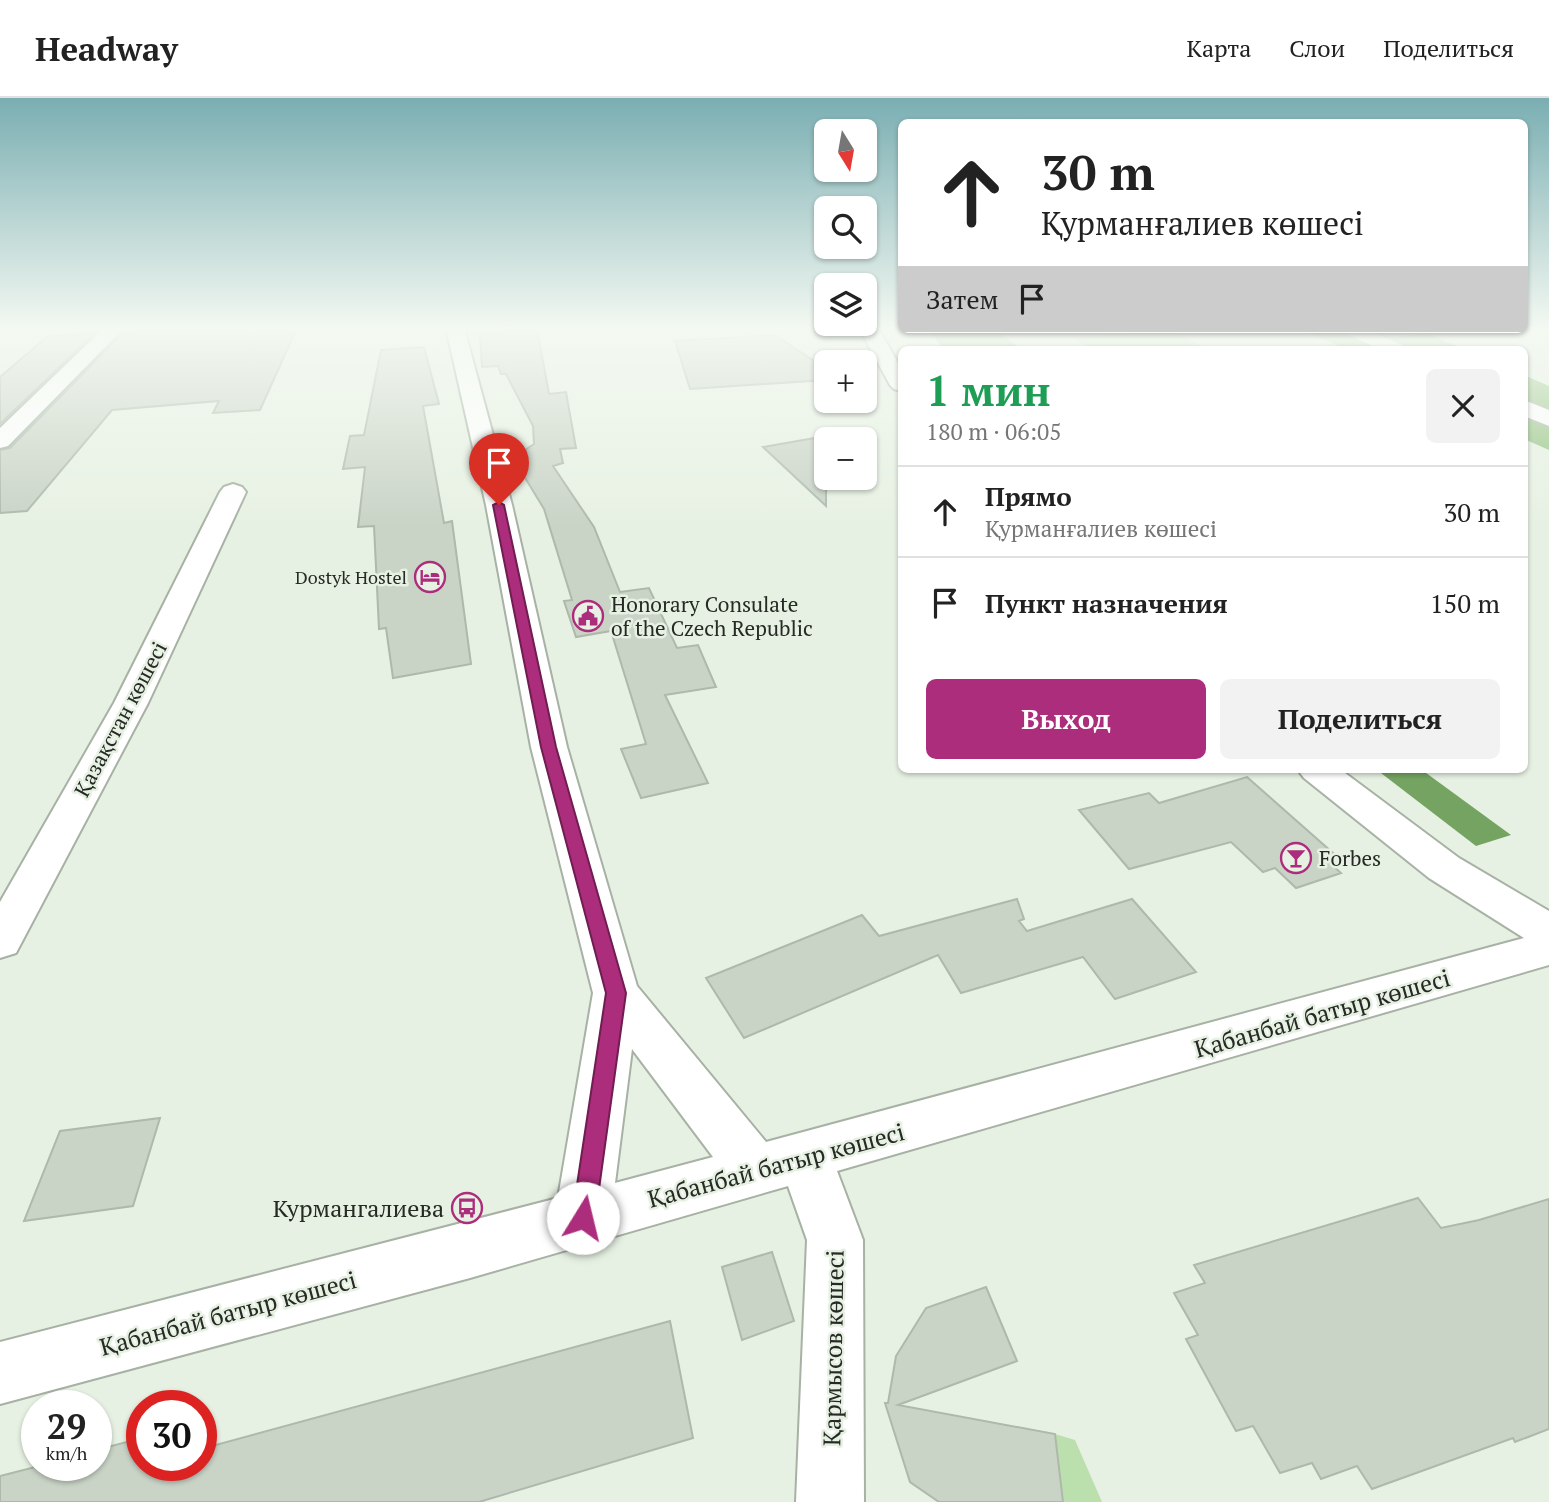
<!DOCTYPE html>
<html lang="ru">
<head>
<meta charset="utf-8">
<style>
  body { margin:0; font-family:"PT Serif",serif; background:#f2f2f2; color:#222; height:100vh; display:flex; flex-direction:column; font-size:26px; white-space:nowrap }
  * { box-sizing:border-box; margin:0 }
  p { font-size:23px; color:#767676 }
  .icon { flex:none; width:38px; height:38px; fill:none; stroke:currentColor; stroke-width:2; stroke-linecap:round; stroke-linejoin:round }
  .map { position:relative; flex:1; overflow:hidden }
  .side { position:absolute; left:898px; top:248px; width:630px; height:427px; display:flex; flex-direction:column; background:#fff; border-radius:10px; box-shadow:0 2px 5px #0004 }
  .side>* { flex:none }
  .guide { position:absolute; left:898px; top:21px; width:630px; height:214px; border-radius:10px; box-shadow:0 2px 5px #0004; background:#fff; color:#222; overflow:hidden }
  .needle { width:46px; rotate:169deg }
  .buttons { position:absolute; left:814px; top:21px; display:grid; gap:14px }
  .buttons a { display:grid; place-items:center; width:63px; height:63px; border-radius:10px; background:#fff; box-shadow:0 2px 5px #0004; font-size:35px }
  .speed { position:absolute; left:21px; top:1292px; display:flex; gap:14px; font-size:35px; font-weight:700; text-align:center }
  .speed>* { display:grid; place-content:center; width:91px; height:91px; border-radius:50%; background:#fff; box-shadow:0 2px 5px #0004; line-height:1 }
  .speed small { font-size:18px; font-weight:400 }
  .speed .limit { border:10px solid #d22; background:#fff; color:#111 }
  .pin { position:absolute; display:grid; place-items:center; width:60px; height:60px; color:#fff; margin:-72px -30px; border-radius:50% 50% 50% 0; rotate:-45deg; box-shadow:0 0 7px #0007 }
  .pin .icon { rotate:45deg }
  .me { position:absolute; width:77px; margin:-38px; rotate:9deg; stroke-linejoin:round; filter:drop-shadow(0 0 5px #0008) }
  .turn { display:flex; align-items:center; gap:24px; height:147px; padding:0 28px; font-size:32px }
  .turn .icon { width:91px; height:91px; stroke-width:2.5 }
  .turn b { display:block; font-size:49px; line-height:60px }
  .then { display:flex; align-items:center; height:66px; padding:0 28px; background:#0003; gap:14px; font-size:26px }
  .round { display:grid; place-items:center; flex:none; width:74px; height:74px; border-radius:10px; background:#f2f2f2 }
  .overview { display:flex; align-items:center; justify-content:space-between; height:119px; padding:0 28px }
  h1 { font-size:42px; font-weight:800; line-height:52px; color:#1e9e55 }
  .cta { display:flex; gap:14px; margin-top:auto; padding:14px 28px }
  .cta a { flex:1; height:80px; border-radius:10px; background:#ac2d7c; color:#fff; font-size:28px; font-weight:800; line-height:80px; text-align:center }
  .cta a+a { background:#f2f2f2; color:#222 }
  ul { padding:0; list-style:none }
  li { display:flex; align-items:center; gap:21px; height:91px; padding:0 28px; border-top:2px solid #e0e0e0 }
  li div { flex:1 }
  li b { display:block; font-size:26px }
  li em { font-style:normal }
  header { display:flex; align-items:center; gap:42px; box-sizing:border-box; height:98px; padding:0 35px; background:#fff; border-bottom:2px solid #e0e0e0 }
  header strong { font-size:33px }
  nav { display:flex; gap:38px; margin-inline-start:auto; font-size:24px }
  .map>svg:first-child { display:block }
  .green { fill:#bbdfad }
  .forest { fill:#91c17e }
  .water { fill:#75a462 }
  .building { fill:#c9d3c6; stroke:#aeb8ab; stroke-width:2 }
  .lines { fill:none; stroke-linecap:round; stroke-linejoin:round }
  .minor-casing { stroke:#a7b1a4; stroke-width:4 }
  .minor { fill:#fff; fill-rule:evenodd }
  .route { fill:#ac2d7c; stroke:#701d51; stroke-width:2 }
  .labels { text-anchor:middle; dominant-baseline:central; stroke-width:5; stroke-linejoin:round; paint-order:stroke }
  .far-poi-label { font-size:18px; fill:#262924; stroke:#e7f1e3; text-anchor:end }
  .poi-label { font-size:21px; fill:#262924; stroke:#e7f1e3; text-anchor:start }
  .street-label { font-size:21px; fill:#262924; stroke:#e7f1e3 }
  .near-street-label { font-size:24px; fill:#262924; stroke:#e7f1e3 }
  .near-poi-label { font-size:24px; fill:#262924; stroke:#e7f1e3; text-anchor:end }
</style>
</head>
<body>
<header>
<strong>Headway</strong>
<nav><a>Карта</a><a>Слои</a><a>Поделиться</a></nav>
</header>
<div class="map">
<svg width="1549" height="1404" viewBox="0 0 1549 1404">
  <rect width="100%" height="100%" fill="#e7f1e3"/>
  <path class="green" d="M 1172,232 L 1203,249 L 1194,252 L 1092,252 L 1072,239 Z
    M 1055,1336 L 1075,1342 L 1102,1404 L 1063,1404 Z"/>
  <path class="forest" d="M 929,231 L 994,231 L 1022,252 L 944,252 Z
    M 1300,231 L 1343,231 L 1389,252 L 1348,252 Z
    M 1427,235 L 1465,252 L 1412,252 L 1385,240 Z
    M 1524,277 L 1549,288 L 1549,315 L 1524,304 Z
    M 1524,317 L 1549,328 L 1549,352 L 1524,341 Z"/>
  <path class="water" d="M 1377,672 L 1422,672 L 1511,737 L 1476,748 Z"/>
  <path class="building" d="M 183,230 L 297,230 L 260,312 L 213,315 L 219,303 L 112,312 L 27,413 L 0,415 L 0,352 L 10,350 L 124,234 Z
    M 537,231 L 549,296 L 566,294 L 576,350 L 560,351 L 563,365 L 553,368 L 594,429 L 620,494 L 649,490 L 677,550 L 698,547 L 716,589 L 665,597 L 708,685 L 641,700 L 621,651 L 646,646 L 611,533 L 576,539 L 564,503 L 572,502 L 544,411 L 513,360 L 534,346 L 533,328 L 506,276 L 501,276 L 498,268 L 482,269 L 480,235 Z
    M 95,235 L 0,326 L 0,279 L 48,238 Z
    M 775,237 L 826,271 L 826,282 L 690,291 L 675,243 Z
    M 424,249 L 439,306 L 423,308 L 444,425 L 452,423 L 471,566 L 393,580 L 386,530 L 379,531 L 374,428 L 358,429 L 365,369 L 343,371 L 350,338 L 364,337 L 381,252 Z
    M 826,338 L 826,408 L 763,349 Z
    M 1247,679 L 1333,755 L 1323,759 L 1341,775 L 1296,790 L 1275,770 L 1263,774 L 1231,744 L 1129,771 L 1079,712 L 1149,695 L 1159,705 Z
    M 1017,801 L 1024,821 L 1019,823 L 1027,833 L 1132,801 L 1196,874 L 1115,901 L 1083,859 L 961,895 L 938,857 L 744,940 L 706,880 L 862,817 L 879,838 Z
    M 160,1020 L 133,1108 L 24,1123 L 60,1033 Z
    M 1418,1100 L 1441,1130 L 1479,1122 L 1549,1101 L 1549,1331 L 1515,1344 L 1513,1340 L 1372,1391 L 1357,1368 L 1321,1381 L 1312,1365 L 1280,1375 L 1253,1328 L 1236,1333 L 1186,1241 L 1198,1237 L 1174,1195 L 1205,1185 L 1194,1167 Z
    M 772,1154 L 794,1223 L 742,1242 L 722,1169 Z
    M 986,1189 L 1017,1263 L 898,1307 L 1055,1336 L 1063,1404 L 939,1404 L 910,1384 L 885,1305 L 888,1305 L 896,1258 L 926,1210 Z
    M 670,1223 L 693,1340 L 479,1404 L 0,1404 L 0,1378 L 43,1367 L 96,1367 L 96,1352 L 142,1340 L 142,1368 L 201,1367 L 201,1351 Z"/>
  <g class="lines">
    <g class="minor-casing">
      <path id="minor" d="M 104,230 L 124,230 L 8,348 L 0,350 L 0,330 Z
        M 446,230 L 464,230 L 512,407 L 567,649 L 637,888 L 766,1044 L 1524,840 L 1429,780 L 1304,680 L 1298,672 L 1341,672 L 1459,760 L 1549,813 L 1549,867 L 837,1073 L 863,1142 L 864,1404 L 796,1404 L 807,1142 L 788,1088 L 470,1180 L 0,1306 L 0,1244 L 558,1100 L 593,895 L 531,649 L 486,407 ZM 632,951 L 713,1059 L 615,1085 Z
        M 859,230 L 878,230 L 901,270 L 901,293 L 894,291 L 890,287 Z
        M 1343,231 L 1367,231 L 1404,248 L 1407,252 L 1381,252 L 1345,235 Z
        M 1524,302 L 1549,312 L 1549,328 L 1524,318 Z
        M 233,386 L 242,389 L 246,394 L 148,605 L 16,855 L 0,860 L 0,804 L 114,605 L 220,394 L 224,389 Z"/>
    </g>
    <use href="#minor" class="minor"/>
  </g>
  <linearGradient id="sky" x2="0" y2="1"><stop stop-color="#7aaeb2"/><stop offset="0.54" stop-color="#f4f9f2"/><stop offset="1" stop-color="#f4f9f2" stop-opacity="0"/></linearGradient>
  <rect width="1549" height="427" fill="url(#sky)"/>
  <path class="route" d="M 499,404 L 504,407 L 556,649 L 626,895 L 595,1120 L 592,1128 L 583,1131 L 575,1128 L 572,1120 L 606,895 L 541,649 L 493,407 Z"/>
  <defs>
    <g id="hotel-ring" transform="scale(1.575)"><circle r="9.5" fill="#e7f1e3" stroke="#ac2d7c" stroke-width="1.5"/><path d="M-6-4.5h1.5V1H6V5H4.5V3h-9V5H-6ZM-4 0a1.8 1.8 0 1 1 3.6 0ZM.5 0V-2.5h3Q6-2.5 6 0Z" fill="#ac2d7c"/></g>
    <g id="civic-ring" transform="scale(1.575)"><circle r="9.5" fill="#e7f1e3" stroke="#ac2d7c" stroke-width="1.5"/><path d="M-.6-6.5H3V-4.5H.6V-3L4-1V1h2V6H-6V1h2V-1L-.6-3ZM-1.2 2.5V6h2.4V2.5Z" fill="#ac2d7c"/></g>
    <g id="bar-ring" transform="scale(1.575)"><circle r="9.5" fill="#e7f1e3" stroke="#ac2d7c" stroke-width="1.5"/><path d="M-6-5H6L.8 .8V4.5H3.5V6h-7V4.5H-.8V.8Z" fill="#ac2d7c"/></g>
    <g id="bus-ring" transform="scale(1.575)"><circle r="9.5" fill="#e7f1e3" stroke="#ac2d7c" stroke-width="1.5"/><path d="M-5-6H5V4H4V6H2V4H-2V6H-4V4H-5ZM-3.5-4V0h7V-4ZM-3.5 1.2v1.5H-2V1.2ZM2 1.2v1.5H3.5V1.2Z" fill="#ac2d7c"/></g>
  </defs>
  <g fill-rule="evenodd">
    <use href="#hotel-ring" x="430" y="479"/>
    <use href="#civic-ring" x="588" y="518"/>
    <use href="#bar-ring" x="1296" y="760"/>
    <use href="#bus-ring" x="467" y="1110"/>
  </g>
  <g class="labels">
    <g class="far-poi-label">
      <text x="407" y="479">Dostyk Hostel</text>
    </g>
    <g class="poi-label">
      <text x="611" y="506">Honorary Consulate<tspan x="611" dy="24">of the Czech Republic</tspan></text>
      <text x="1319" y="760">Forbes</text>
    </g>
    <g class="street-label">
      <text transform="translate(120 621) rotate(-62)">Қазақстан көшесі</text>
    </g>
    <g class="near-street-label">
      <text transform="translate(1322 915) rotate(-16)">Қабанбай батыр көшесі</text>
      <text transform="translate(776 1067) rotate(-15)">Қабанбай батыр көшесі</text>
      <text transform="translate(228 1215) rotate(-15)">Қабанбай батыр көшесі</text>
      <text transform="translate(833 1250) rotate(-89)">Қармысов көшесі</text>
    </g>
    <g class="near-poi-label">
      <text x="444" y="1110">Курмангалиева</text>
    </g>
  </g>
</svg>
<div class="buttons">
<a><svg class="needle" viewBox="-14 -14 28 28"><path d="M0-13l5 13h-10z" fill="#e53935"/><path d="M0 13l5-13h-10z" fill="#767676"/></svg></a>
<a><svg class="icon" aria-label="search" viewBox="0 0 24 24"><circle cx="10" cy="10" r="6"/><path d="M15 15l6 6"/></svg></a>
<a><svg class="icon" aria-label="layers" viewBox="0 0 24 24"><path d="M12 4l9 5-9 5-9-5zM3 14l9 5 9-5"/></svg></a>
<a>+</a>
<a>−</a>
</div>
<div class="speed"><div>29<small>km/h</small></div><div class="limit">30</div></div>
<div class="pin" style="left:499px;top:407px;background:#d93025"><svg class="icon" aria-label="arrive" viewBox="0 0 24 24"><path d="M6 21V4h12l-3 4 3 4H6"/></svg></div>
<svg class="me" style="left:583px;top:1120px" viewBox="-20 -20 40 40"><circle r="19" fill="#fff"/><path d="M0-13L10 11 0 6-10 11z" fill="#ac2d7c"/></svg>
<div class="guide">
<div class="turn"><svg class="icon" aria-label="ahead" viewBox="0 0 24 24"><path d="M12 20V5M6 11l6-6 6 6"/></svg><div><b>30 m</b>Қурманғалиев көшесі</div></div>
<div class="then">Затем<svg class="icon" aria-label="arrive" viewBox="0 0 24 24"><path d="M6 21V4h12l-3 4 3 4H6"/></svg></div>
</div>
<section class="side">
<div class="overview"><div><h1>1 мин</h1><p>180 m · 06:05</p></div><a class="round"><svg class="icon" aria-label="close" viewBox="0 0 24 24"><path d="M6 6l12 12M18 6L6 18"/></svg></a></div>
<ul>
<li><svg class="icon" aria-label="ahead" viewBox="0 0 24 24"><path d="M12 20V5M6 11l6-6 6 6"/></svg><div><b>Прямо</b><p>Қурманғалиев көшесі</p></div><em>30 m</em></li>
<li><svg class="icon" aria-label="arrive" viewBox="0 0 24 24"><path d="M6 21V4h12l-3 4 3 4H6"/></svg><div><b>Пункт назначения</b></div><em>150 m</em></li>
</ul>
<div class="cta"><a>Выход</a><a>Поделиться</a></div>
</section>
</div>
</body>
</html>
